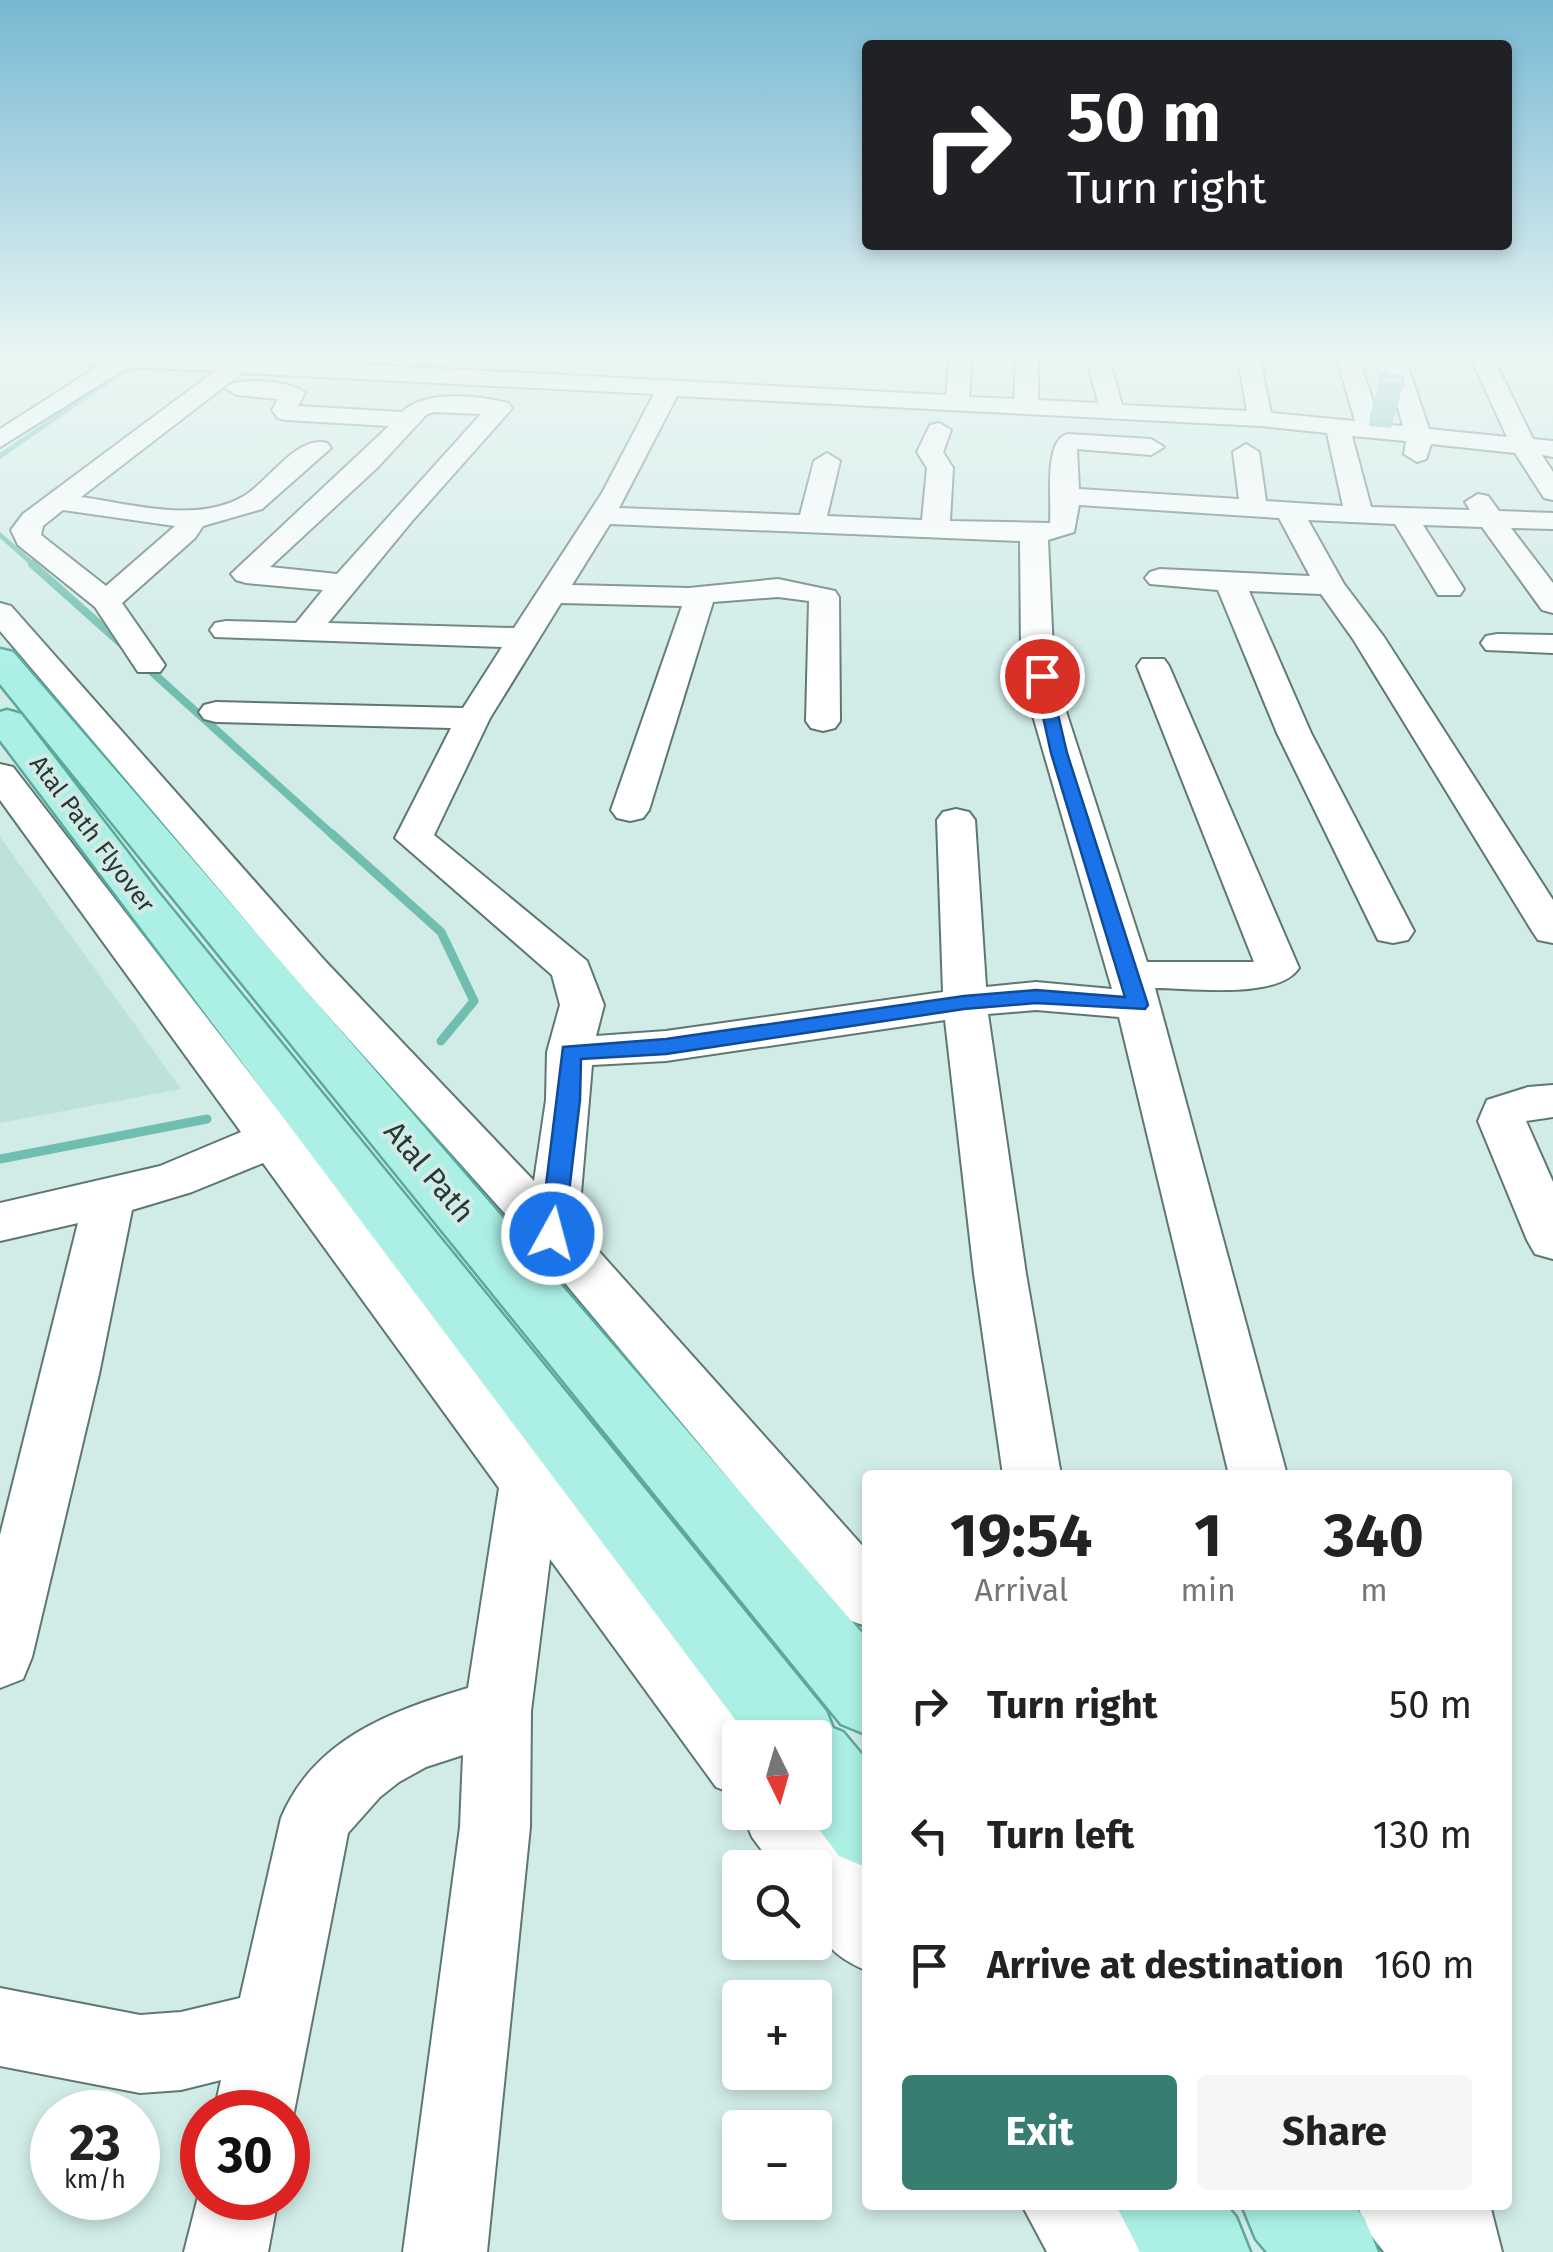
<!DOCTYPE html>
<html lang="en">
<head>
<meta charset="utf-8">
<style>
  body { margin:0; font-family:"Fira Sans",sans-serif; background:#f6f6f6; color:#222; height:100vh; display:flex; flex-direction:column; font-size:38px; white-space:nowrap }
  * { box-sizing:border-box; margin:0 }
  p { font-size:32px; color:#767676 }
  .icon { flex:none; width:55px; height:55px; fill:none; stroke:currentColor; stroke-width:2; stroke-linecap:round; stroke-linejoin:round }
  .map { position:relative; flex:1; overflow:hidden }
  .side { position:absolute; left:862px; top:1470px; width:650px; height:740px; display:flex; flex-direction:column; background:#fff; border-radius:10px; box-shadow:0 5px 15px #0003 }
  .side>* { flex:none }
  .guide { position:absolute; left:862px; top:40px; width:650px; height:210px; border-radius:10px; box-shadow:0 5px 15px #0003; background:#202124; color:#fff; overflow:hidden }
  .needle { width:65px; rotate:175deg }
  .controls { position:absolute; left:722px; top:1720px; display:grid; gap:20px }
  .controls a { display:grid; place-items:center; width:110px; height:110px; border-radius:10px; background:#fff; box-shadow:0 5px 15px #0003; font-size:50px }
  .speed { position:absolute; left:30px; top:2090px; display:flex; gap:20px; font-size:50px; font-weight:700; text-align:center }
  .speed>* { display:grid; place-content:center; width:130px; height:130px; border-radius:50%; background:#fff; box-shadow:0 5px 15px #0003; line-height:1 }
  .speed small { font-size:25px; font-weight:400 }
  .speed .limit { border:15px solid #d22; background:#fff; color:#111 }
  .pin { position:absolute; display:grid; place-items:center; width:85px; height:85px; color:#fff; margin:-42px; border:5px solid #fff; border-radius:50%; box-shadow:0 2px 10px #0007 }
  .me { position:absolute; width:110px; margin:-55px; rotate:7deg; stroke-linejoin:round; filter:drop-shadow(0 0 8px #0008) }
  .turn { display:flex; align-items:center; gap:35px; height:210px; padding:0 40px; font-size:45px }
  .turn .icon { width:130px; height:130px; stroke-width:2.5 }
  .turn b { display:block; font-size:70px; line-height:85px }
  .eta { display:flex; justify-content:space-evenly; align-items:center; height:170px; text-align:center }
  .eta b { font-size:60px; font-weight:700; line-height:70px }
  .action { display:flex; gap:20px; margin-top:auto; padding:20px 40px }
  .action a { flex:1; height:115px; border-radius:10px; background:#377d72; color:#fff; font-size:40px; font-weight:700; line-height:115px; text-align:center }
  .action a+a { background:#f6f6f6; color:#222 }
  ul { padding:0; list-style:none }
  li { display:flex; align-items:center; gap:30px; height:130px; padding:0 40px }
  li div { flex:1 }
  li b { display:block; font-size:38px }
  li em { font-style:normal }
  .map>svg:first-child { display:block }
  .built { fill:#bde2da }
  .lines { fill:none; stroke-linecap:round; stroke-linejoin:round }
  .stream-far2 { stroke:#6fbeb0; stroke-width:5 }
  .stream-far1 { stroke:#6fbeb0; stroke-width:8 }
  .stream { stroke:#6fbeb0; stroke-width:9 }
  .minor-casing { stroke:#5f7773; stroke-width:4 }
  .major-casing { stroke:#5ba99c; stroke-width:5 }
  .minor { fill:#fff; fill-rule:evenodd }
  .major { fill:#acf0e5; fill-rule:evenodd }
  .wall { fill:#7bc0b4 }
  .building { fill:#8fdfd1; stroke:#649c92; stroke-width:2.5 }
  .route { fill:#1a73e8; stroke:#114b97; stroke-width:2.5 }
  .labels { text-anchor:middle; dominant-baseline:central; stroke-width:8; stroke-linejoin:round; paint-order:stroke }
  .far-street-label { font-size:25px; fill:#2c3734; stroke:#d1ece7 }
  .street-label { font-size:30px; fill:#2c3734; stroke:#d1ece7 }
</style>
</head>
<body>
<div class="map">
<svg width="1553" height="2252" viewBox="0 0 1553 2252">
  <rect width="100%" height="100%" fill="#d1ece7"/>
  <path class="built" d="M 0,837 L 181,1089 L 0,1123 Z"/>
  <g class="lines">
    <path class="stream-far2" d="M 0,456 L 135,363
      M 0,535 L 35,566"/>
    <path class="stream-far1" d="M 32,564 L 126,648
      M 142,663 L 335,837"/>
    <path class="stream" d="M 332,834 L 441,932 L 474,1001 L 441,1041
      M 0,1159 L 207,1119"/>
    <g class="minor-casing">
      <path id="minor" d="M 81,358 L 238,358 L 946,395 L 950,358 L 972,358 L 969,397 L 1014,399 L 1016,358 L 1038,358 L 1038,400 L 1098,403 L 1087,358 L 1109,358 L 1122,405 L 1247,411 L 1238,358 L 1260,358 L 1271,413 L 1355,421 L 1337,358 L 1359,358 L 1380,424 L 1403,426 L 1383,358 L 1405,358 L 1429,429 L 1507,437 L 1471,358 L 1493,358 L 1533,439 L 1553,441 L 1553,457 L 1542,455 L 1553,472 L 1553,500 L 1544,498 L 1515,453 L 1431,444 L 1426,459 L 1417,462 L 1404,454 L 1406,441 L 1352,436 L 1371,507 L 1470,510 L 1465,502 L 1478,494 L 1488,496 L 1499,511 L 1553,513 L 1553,529 L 1511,528 L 1553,583 L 1553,613 L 1542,610 L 1482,527 L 1423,525 L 1464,589 L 1460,595 L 1438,595 L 1395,524 L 1308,520 L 1344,584 L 1384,637 L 1553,900 L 1553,943 L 1538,940 L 1532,931 L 1353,639 L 1321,594 L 1249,591 L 1311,733 L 1414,931 L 1408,940 L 1393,943 L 1378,940 L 1277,733 L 1218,590 L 1150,584 L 1145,578 L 1150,572 L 1160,569 L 1310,576 L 1279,518 L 1079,505 L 1074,532 L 1048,540 L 1053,651 L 1063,702 L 1147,962 L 1254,962 L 1137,666 L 1142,659 L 1164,659 L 1169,666 L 1299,968 C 1278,1000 1191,988 1155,988 L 1287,1475 L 1229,1475 L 1119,1017 L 1036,1010 L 988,1014 L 1026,1274 L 1061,1475 L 1003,1475 L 974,1274 L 945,1020 L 666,1061 L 592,1065 L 578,1228 L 868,1552 L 868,1627 L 846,1619 L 534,1246 L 296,980 L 0,631 L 0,603 L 11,606 L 326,962 L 534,1181 L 546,1100 L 547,1052 L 560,1005 L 552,975 L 395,838 L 451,728 L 216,722 L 204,719 L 199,712 L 204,705 L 216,702 L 463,708 L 502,647 L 215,637 L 210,630 L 215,623 L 226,621 L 296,623 L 323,590 L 246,583 L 236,580 L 231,574 L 389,426 L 286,420 L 278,418 L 272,410 L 278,399 L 237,395 L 225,388 C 239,376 292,381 305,393 L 298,406 L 402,412 C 425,389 480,396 508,403 L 512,408 L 508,413 L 413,520 L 328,623 L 514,628 L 602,493 L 654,394 L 242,373 L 81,497 C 132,504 196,524 244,496 C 268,482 297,435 327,443 L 331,448 L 262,509 L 203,526 L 195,538 L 122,603 L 165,665 L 160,672 L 138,672 L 95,607 L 18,545 L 11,530 L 23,514 L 215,371 L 128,367 L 0,447 L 0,429 L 100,365 L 84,363 ZM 677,396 L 1260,426 L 1327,433 L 1343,506 L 1266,501 L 1259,452 L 1246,444 L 1233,452 L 1239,499 L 1079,489 L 1077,449 L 1151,455 L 1164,447 L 1151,439 L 1068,434 C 1043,440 1052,499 1050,523 L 950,521 L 953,468 L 943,452 L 951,430 L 939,423 L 930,425 L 917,452 L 927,468 L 922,520 L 827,516 L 840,461 L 827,453 L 814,461 L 800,515 L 619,508 ZM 434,412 L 481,414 L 337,574 L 270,567 L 378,467 L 427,414 ZM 63,510 L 175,526 L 106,586 L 41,535 L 43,526 ZM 610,524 L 1020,541 L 1021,651 L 1029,702 L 1112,989 L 1036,982 L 986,987 L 975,820 L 969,812 L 956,809 L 943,812 L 937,820 L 943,992 L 666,1031 L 596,1036 L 604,1005 L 587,961 L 434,835 L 490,718 L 561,603 L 682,606 L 611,810 L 617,818 L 630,821 L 643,818 L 649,810 L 713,602 L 778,597 L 809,601 L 806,721 L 811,728 L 823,731 L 835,728 L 840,721 L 839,597 L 835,591 L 778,579 L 689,588 L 572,585 Z
        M 1497,634 L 1553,635 L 1553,653 L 1486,650 L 1481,643 L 1486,636 Z
        M 0,764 L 13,767 L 763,1738 L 740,1738 L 740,1797 L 716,1787 L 550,1559 L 531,1711 L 530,1827 L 487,2252 L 403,2252 L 460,1827 L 463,1755 L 426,1767 L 399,1782 L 380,1797 L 348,1833 L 294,2112 L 288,2128 L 288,2112 L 214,2112 L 221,2080 L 181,2090 L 140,2093 L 0,2066 L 0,1988 L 140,2015 L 181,2012 L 240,1998 L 281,1818 C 314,1739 391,1711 468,1688 L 499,1488 L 263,1163 L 192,1192 L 132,1210 L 99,1374 L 32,1657 L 23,1679 L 0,1688 L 0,1535 L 78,1223 L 0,1241 L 0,1203 L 160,1166 L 241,1132 L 0,800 Z
        M 1553,1085 L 1553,1117 L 1526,1121 L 1553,1182 L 1553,1259 L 1535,1254 L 1527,1240 L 1478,1121 L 1487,1100 L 1528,1087 Z
        M 815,1804 L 868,1873 L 868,1971 C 812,1948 815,1921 815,1868 L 775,1868 L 752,1837 L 742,1812 L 815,1812 Z
        M 202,2181 L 202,2198 L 278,2198 L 268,2252 L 184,2252 Z
        M 1022,2205 L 1115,2205 L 1128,2222 L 1140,2252 L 1047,2252 Z
        M 1357,2205 L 1490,2205 L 1502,2252 L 1384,2252 L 1370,2234 Z"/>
    </g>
    <g class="major-casing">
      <path id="major" d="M 0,649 L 13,652 L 868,1640 L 868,1735 L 841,1724 L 0,684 Z
        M 7,710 L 21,714 L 157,891 L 826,1711 L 833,1728 L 843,1732 L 868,1762 L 868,1868 L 839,1856 L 806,1812 L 815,1812 L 815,1738 L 749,1738 L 0,740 L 0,712 Z
        M 1116,2205 L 1226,2205 L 1236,2217 L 1250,2252 L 1140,2252 Z
        M 1242,2205 L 1353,2205 L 1364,2217 L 1378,2252 L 1267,2252 L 1256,2239 Z"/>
    </g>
    <use href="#minor" class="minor"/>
    <use href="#major" class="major"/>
  </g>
  <path class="wall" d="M 1381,375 L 1403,386 L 1391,428 L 1369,426 L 1370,416 Z"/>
  <path class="building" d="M 1381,375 L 1403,377 L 1403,386 L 1380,384 Z"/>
  <linearGradient id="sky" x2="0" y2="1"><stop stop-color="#77b8d2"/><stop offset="0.53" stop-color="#eaf6f4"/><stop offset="1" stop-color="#eaf6f4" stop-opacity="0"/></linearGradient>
  <rect width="1553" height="673" fill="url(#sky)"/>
  <path class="route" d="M 1042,672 L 1049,676 L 1067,753 L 1148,1005 L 1145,1009 L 1036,1003 L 964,1009 L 666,1054 L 581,1059 L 580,1100 L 564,1234 L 561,1240 L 543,1240 L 540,1234 L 563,1047 L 666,1039 L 964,996 L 1036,990 L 1125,997 L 1051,753 L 1034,676 Z"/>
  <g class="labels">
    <g class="far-street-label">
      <text transform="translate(92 834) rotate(53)">Atal Path Flyover</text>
    </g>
    <g class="street-label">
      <text transform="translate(429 1172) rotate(50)">Atal Path</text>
    </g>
  </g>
</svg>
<div class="controls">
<a><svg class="needle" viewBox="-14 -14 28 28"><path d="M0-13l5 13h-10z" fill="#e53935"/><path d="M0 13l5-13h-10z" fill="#767676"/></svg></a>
<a><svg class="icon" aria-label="search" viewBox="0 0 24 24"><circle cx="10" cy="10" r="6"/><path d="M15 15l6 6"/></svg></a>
<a>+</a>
<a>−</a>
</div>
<div class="speed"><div>23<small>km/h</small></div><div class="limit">30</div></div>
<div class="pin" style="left:1042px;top:676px;background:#d93025"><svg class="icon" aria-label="arrive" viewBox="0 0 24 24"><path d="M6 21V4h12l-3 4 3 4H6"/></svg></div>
<svg class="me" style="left:552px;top:1234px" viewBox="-20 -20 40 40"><circle r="17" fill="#1a73e8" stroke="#fff" stroke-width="3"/><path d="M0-11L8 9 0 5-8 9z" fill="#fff"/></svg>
<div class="guide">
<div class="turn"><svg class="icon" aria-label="right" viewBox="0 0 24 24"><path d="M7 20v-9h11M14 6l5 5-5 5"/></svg><div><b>50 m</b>Turn right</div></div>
</div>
<section class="side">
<div class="eta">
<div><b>19:54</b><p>Arrival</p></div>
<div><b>1</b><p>min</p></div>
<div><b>340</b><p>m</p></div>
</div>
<ul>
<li><svg class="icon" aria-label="right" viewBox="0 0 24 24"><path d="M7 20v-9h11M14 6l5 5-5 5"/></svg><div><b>Turn right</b></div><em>50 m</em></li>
<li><svg class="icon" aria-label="left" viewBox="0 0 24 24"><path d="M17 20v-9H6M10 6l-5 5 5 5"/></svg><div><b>Turn left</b></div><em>130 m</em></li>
<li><svg class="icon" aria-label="arrive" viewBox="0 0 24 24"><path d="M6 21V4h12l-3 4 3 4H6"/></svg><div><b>Arrive at destination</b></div><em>160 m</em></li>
</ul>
<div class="action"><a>Exit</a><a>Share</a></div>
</section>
</div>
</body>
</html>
